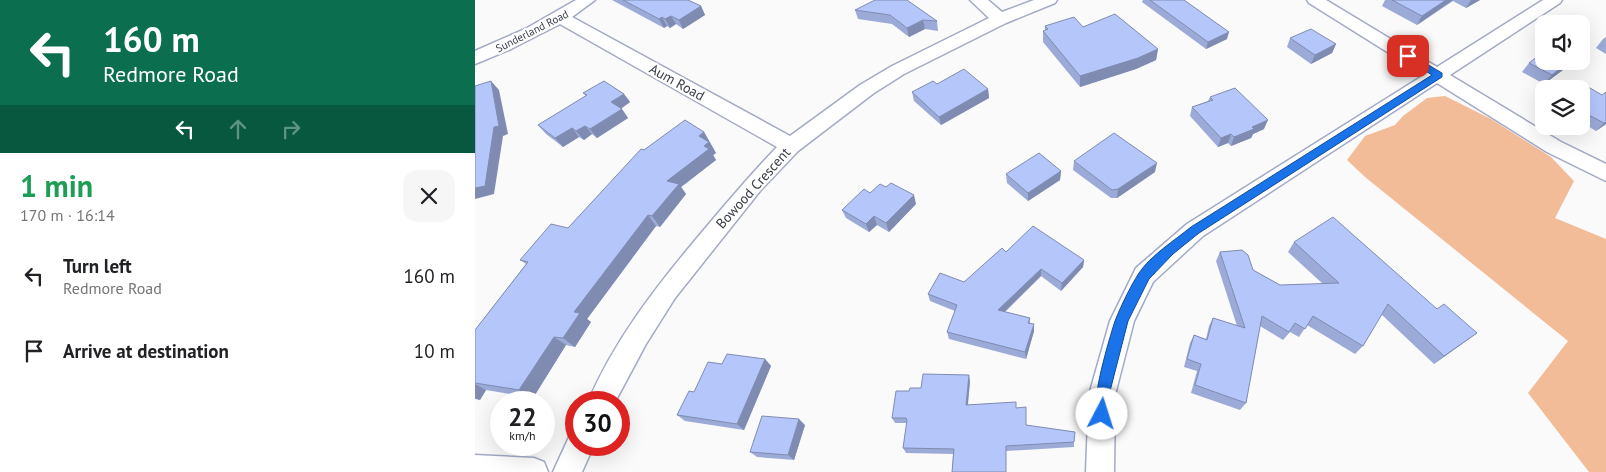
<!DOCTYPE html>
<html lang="en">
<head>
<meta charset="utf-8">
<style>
  body { margin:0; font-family:"PT Sans",sans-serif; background:#f6f6f6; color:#202124; height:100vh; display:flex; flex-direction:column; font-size:19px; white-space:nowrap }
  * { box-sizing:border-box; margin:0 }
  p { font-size:16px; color:#757577 }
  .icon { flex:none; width:28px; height:28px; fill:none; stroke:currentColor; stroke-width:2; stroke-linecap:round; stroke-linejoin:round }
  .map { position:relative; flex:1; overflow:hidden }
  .panel { display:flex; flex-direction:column; background:#fff; width:475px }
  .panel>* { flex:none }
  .banner { background:#0b6e4f; color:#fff; overflow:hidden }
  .buttons { position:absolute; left:1060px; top:15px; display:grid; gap:10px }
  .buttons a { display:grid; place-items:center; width:55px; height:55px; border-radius:10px; background:#fff; box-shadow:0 5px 20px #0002; font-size:25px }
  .speed { position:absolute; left:15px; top:391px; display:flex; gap:10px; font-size:25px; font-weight:700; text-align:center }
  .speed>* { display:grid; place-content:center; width:65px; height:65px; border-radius:50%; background:#fff; box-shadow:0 5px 20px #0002; line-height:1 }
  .speed small { font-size:12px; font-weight:400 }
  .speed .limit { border:8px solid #d22; background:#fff; color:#111 }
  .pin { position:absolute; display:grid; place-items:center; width:42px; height:42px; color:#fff; margin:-21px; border-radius:10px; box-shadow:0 2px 8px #0006 }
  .me { position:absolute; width:55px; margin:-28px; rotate:5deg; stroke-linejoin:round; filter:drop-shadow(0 0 4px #0008) }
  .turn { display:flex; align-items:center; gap:18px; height:105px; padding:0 20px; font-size:22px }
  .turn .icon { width:65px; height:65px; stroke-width:2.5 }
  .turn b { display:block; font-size:35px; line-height:42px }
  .lanes { display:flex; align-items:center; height:48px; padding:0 20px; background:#0003; justify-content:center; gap:25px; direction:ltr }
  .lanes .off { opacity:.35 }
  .round { display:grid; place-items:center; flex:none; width:52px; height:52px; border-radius:15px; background:#f6f6f6 }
  .headline { display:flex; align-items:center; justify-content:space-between; height:85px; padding:0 20px }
  h1 { font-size:30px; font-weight:700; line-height:38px; color:#1e9e55 }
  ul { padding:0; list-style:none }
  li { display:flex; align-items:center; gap:15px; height:75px; padding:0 20px }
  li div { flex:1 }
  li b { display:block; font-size:19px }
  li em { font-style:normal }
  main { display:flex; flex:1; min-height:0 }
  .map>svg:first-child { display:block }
  .green { fill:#f2bc99 }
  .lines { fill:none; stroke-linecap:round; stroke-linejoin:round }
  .minor-casing { stroke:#a2aac5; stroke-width:3 }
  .minor { fill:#fff; fill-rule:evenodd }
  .wall { fill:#9caad8 }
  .shaded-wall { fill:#7f8bb0 }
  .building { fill:#b5c6fb; stroke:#7f8bb0 }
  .route { fill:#1a73e8; stroke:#114b97 }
  .labels { text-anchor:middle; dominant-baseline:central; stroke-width:4.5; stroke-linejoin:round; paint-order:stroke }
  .far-street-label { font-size:11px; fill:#393c47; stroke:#fff }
  .street-label { font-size:14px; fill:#393c47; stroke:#fff }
</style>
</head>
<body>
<main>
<section class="panel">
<div class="banner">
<div class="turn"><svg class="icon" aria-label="left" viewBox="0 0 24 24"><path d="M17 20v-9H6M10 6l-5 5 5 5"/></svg><div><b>160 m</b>Redmore Road</div></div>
<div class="lanes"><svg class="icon" aria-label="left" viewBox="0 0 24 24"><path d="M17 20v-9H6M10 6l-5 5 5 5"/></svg><svg class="icon off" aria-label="ahead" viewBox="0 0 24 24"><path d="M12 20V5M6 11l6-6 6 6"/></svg><svg class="icon off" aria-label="right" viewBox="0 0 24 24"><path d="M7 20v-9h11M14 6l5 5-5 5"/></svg></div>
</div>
<div class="headline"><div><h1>1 min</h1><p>170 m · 16:14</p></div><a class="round"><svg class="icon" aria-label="close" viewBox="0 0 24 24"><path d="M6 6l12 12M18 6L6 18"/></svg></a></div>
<ul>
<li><svg class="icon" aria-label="left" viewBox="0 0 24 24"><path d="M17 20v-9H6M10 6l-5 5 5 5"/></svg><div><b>Turn left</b><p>Redmore Road</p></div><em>160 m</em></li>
<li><svg class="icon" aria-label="arrive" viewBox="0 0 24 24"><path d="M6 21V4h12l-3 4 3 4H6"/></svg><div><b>Arrive at destination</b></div><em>10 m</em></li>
</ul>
</section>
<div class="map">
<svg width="1131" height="472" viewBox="0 0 1131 472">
  <rect width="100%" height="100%" fill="#fafafa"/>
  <path class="green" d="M 970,96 L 1016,119 L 1076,157 L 1099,181 L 1080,218 L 1131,239 L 1131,472 L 1114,472 L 1053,393 L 1093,341 L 890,177 L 872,160 L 890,136 L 920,125 L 928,116 L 952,98 Z"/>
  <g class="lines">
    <g class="minor-casing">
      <path id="minor" d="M 101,0 L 120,0 L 97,17 L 315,136 L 385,85 L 417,66 L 514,18 L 495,0 L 513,0 L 527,12 L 559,0 L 582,0 L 580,3 L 531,23 L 429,74 L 399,93 L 323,151 L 285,191 L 200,298 L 171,344 L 140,402 L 113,402 C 139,341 180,288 222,238 C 248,207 274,176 302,147 L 85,24 L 36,49 L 0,64 L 0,51 L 52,28 Z
        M 832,0 L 851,0 L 962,67 L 1068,0 L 1087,0 L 1085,3 L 975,75 L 1086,142 L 1131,164 L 1131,181 L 1072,152 L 962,83 L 728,236 L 678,282 L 659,321 L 640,395 L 639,472 L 611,472 L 614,395 L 635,321 L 661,268 L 712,224 L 949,75 L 834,3 Z
        M 101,433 L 101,445 L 119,445 L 107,472 L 78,472 L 95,435 Z
        M 0,455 L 59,458 L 69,462 L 73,472 L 0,472 Z"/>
    </g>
    <use href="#minor" class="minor"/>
  </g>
  <path class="wall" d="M 137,0 L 213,0 L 226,6 L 230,15 L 208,29 L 201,24 L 195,28 L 192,26 L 189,28 Z
    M 668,0 L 709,0 L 752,39 L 731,49 L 667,2 Z
    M 910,0 L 1005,0 L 991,8 L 978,1 L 942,25 L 907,6 Z
    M 380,10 L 462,21 L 463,31 L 450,29 L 434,37 L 417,24 L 383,19 Z
    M 570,26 L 608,27 L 683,49 L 681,60 L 661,69 L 605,87 L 568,42 L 568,31 L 570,30 Z
    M 1131,37 L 1131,54 L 1121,48 L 1128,39 Z
    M 815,38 L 861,44 L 857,53 L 836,64 L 812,47 Z
    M 1069,61 L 1097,61 L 1092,67 L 1069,84 L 1047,72 L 1054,63 Z
    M 462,84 L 513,89 L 514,98 L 466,125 L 439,101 L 437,92 Z
    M 1106,89 L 1131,124 L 1121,131 L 1106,122 Z
    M 108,93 L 149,94 L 155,102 L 146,108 L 153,118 L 122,138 L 117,134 L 109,140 L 104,137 L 88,147 L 71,134 L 63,125 L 111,96 Z
    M 735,97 L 789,129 L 778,134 L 776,138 L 756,146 L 753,143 L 743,147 L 715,116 L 717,107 L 733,101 Z
    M 229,132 L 241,153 L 238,155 L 241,160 L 206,187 L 211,194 L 185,227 L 181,226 L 112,319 L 116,322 L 100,347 L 91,345 L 58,398 L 11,390 L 5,400 L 0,399 L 0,330 L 51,264 L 45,260 L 93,228 L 169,150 Z
    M 599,161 L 680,172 L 642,198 L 636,198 L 598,170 Z
    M 586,171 L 585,180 L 553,201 L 532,183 L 531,174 Z
    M 395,193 L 441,204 L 414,232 L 402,225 L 394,232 L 371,218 L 367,210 Z
    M 819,242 L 962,309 L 1002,333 L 959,364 L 906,314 L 888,346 L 880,354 L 832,325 L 824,337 L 815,332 L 808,340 L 785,326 L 771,403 L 765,410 L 716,393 L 722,371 L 709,367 L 715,343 L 719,335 L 731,339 L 734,326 L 738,318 L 762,326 L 741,261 L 745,252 L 805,285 L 848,284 L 813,252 Z
    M 531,252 L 609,260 L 608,267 L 586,291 L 566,276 L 530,312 L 555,318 L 555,323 L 559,331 L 551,359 L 474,339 L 472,332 L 480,311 L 455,301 L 453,294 L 489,282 Z
    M 290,359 L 296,366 L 269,430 L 210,421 L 202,415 L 219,392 L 247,364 Z
    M 495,381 L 493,405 L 542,408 L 551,425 L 599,442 L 599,447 L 531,451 L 531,472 L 477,472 L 478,454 L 431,453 L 428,448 L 432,423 L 420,423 L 417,418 L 434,391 L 446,388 Z
    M 330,425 L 319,460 L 282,457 L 275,452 Z"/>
  <path class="shaded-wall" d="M 971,0 L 978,0 L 942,25 L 947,16 Z
    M 996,0 L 1005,0 L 991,8 Z
    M 226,6 L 230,15 L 208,29 L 204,20 Z
    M 196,16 L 201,24 L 195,28 L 190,19 Z
    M 187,17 L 192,26 L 189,28 L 184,19 Z
    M 448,20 L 450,29 L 434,37 L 432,28 Z
    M 754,32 L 752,39 L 731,49 L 733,42 Z
    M 861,44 L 857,53 L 836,64 L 840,55 Z
    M 683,49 L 681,60 L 661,69 L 605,87 L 605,76 Z
    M 1095,61 L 1097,61 L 1092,67 L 1069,84 L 1077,75 Z
    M 16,81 L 24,90 L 33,134 L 28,136 L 19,194 L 0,199 L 0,188 Z
    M 513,89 L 514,98 L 466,125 L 464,117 Z
    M 149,94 L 155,102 L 143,111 L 136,102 Z
    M 147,109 L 153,118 L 122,138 L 115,129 Z
    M 793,120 L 789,129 L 778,134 L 776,138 L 756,146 L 759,137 L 777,127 Z
    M 1131,122 L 1131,124 L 1121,131 L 1129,123 Z
    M 110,126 L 117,134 L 109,140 L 101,131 Z
    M 97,128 L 104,137 L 88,147 L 80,138 Z
    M 229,132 L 241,153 L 238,155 L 241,160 L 206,187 L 211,194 L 185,227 L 177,216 L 192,181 L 229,146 L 224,136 Z
    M 756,134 L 753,143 L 743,147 L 746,138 Z
    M 682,163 L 680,172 L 642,198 L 643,189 Z
    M 586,171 L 585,180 L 553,201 L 553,193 Z
    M 439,195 L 441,204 L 414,232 L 411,223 Z
    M 173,215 L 181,226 L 112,319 L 116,322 L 100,347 L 88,338 L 99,312 Z
    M 399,216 L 402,225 L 394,232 L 391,224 Z
    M 609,260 L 608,267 L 586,291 L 587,283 Z
    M 566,269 L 566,276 L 524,317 L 523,310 Z
    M 559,324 L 559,331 L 551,359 L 550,352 Z
    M 1002,333 L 991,341 L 959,364 L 969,356 Z
    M 79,337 L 91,345 L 58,398 L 44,390 Z
    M 290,359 L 296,366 L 269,430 L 262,424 Z
    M 494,375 L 495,381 L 492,411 L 491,405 Z
    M 0,384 L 11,390 L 5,400 L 0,398 Z
    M 324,419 L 330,425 L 319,460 L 313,455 Z"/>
  <path class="building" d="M 148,0 L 213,0 L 226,6 L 204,20 L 196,16 L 190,19 L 187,17 L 184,19 Z
    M 400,0 L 432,0 L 462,21 L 448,20 L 432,28 L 415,15 L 380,10 Z
    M 675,0 L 709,0 L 754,32 L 733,42 Z
    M 917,0 L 971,0 L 947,16 Z
    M 640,14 L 683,49 L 663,58 L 605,76 L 568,31 L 573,29 L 570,26 L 599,17 L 608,27 Z
    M 836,29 L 861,44 L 840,55 L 815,38 Z
    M 1069,51 L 1069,61 L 1095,61 L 1077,75 L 1054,63 Z
    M 489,69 L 513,89 L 464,117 L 437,92 L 458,81 L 462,84 Z
    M 16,81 L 24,126 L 19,127 L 10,186 L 0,188 L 0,86 Z
    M 129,81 L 149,94 L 136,102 L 147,109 L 115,129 L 110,126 L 101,131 L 97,128 L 80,138 L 63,125 L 112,95 L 108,93 Z
    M 1108,84 L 1127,95 L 1131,92 L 1131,122 L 1129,123 L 1106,111 L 1106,89 L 1101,89 Z
    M 760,88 L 793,120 L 777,127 L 779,129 L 759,137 L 756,134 L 746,138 L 717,107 L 738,100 L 735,97 Z
    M 210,120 L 229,132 L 224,136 L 234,142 L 229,146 L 234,149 L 192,181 L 204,184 L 177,216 L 173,215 L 99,312 L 105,313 L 88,338 L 79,337 L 44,390 L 0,383 L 0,330 L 53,262 L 45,260 L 76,224 L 93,228 L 166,149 L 169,150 Z
    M 639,133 L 682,163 L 643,189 L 637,190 L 599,161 Z
    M 564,153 L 586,171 L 553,193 L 531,174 Z
    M 416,183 L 439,195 L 411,223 L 399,216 L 391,224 L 367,210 L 389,189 L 395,193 L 405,184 L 411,187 Z
    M 858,217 L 962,309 L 969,304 L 1002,333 L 969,356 L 913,304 L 888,346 L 838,316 L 830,329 L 820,323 L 814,332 L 787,316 L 771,403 L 720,385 L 726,364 L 712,359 L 719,335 L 732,340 L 738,318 L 770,328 L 745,252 L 767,250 L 773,255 L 778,270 L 805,285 L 864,283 L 819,242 Z
    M 558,226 L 609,260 L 587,283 L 566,269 L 523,310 L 555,318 L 553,323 L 559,324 L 550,352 L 472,332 L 482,305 L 453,294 L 465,273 L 489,282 L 527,248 L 531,252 Z
    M 252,354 L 290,359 L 262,424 L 202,415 L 214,391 L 219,392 L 233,362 L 247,364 Z
    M 448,374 L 494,375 L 491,405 L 541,402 L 541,408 L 551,407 L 551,425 L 600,432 L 599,442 L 531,446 L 531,472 L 477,472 L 479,449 L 428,448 L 432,420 L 431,418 L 417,418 L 421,391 L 434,391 L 435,388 L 446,388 Z
    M 287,416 L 324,419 L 313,455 L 275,452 Z"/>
  <path class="route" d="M 933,53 L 967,73 L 967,77 L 724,233 L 698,254 L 674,279 L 653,321 L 634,395 L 634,414 L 632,419 L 627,421 L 622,419 C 615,402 634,340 640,321 C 646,306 655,287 664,273 C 675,256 700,240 716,227 L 957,75 L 930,58 L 930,54 Z"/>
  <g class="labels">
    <g class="far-street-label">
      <text transform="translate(57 31) rotate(-27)">Sunderland Road</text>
    </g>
    <g class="street-label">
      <text transform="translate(202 82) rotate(29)">Aum Road</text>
      <text transform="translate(278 188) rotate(-48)">Bowood Crescent</text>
    </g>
  </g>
</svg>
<div class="buttons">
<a><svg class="icon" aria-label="sound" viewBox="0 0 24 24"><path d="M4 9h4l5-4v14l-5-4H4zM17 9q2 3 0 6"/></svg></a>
<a><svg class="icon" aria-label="layers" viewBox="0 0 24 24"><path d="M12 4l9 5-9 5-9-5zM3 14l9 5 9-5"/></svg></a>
</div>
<div class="speed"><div>22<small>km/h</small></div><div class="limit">30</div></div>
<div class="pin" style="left:933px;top:56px;background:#d93025"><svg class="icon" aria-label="arrive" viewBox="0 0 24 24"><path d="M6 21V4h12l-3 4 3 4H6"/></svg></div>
<svg class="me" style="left:627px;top:414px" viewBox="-20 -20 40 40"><circle r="19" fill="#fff"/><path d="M0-13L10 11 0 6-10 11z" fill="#1a73e8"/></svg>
</div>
</main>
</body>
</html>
